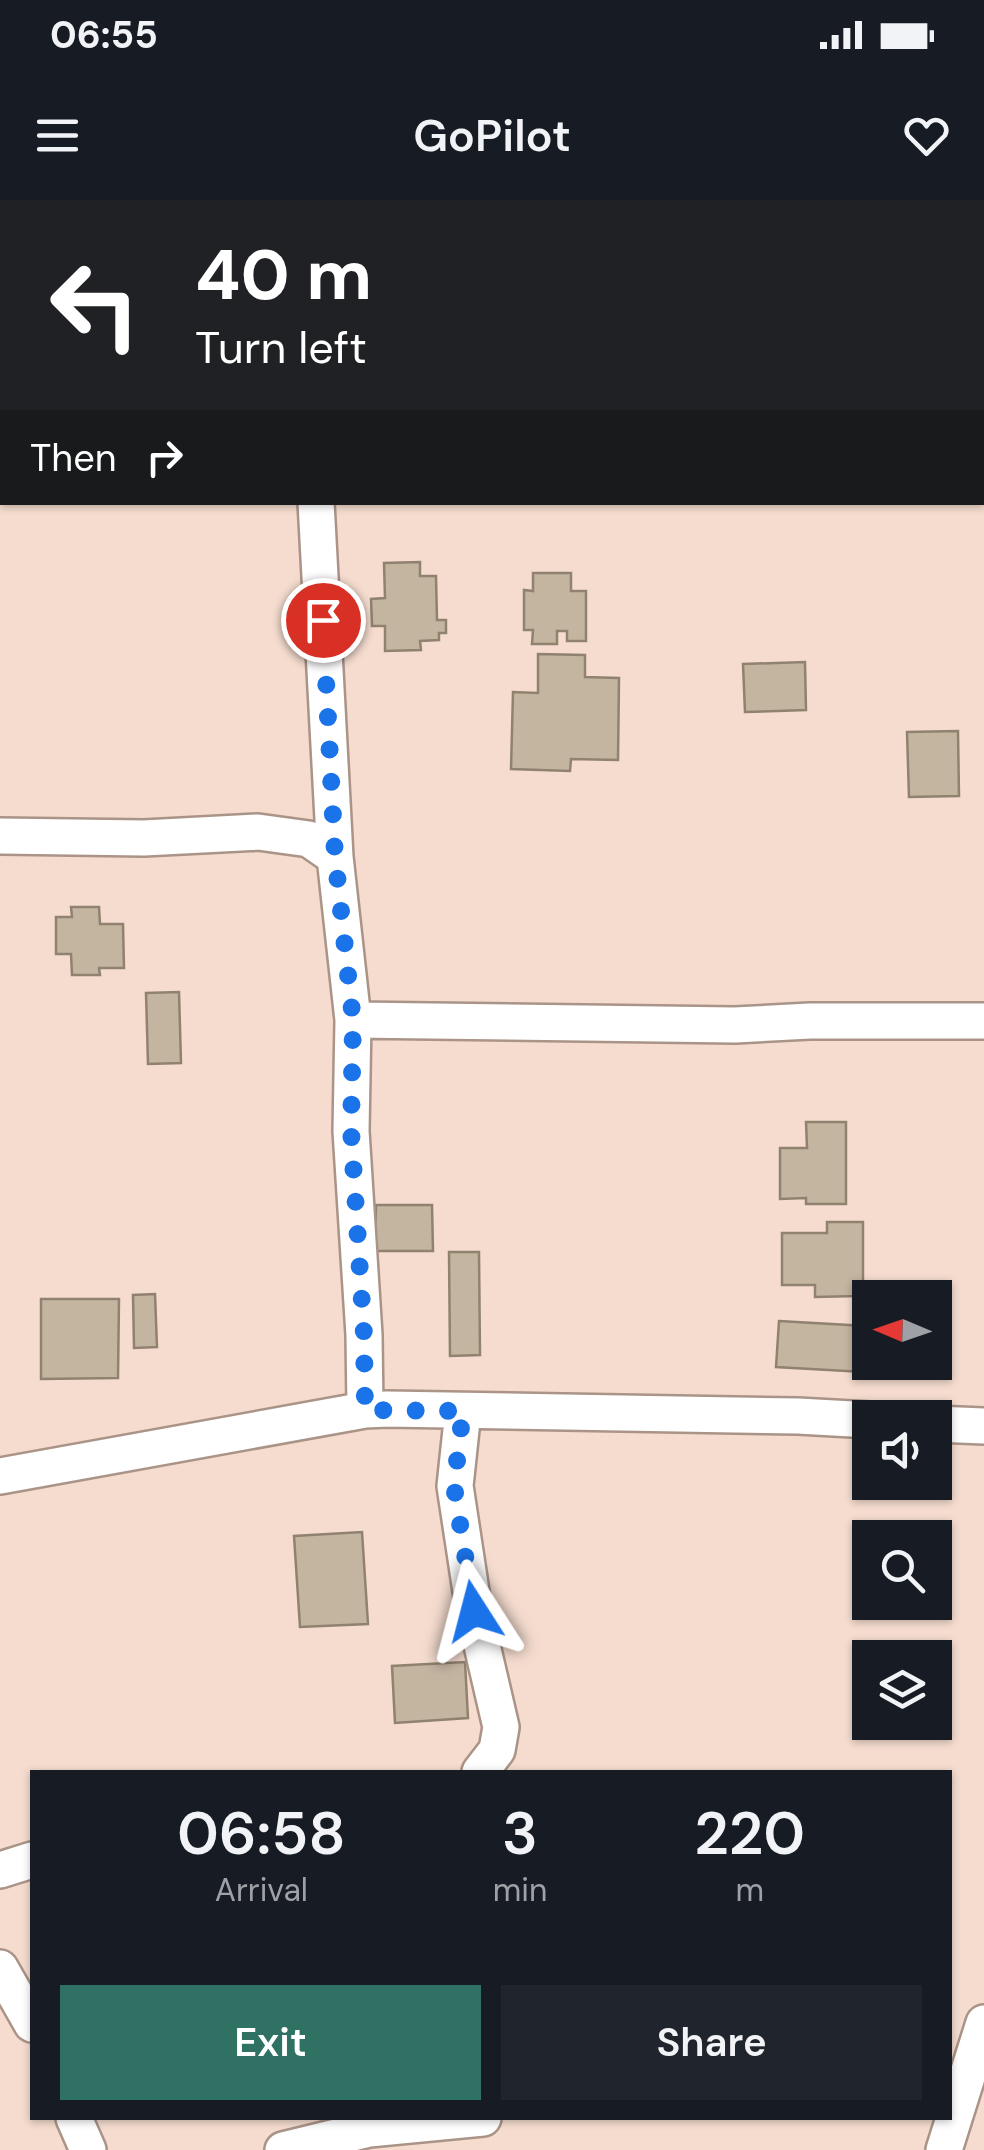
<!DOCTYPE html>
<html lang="en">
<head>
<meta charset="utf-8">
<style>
  body { margin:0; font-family:"DM Sans",sans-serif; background:#20242c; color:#f1f3f6; height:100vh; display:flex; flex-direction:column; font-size:38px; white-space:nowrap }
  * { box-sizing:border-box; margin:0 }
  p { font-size:32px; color:#9ea1a6 }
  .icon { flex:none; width:55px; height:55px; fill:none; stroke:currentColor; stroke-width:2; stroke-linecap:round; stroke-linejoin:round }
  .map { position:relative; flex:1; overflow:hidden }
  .side { position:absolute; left:30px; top:1570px; width:922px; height:350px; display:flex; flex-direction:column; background:#171b24; border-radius:0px; box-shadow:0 2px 8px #0004 }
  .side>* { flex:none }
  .hud { position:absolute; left:0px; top:0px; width:985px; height:305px; box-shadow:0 2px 8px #0004; background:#202124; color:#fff; overflow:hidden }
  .needle { width:65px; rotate:272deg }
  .fabs { position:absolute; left:852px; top:1080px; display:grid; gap:20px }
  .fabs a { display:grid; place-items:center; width:100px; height:100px; border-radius:0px; background:#171b24; box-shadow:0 2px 8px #0004; font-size:50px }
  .pin { position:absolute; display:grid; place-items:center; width:85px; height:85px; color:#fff; margin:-42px; border:5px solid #fff; border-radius:50%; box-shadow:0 2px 10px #0007 }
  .me { position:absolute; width:110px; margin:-55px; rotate:351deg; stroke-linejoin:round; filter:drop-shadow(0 0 8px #0008) }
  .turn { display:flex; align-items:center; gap:35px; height:210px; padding:0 30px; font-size:45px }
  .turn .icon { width:130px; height:130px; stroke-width:2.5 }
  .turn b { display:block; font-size:70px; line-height:85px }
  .then { display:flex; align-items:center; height:95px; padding:0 30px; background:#0003; gap:20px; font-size:38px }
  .eta { display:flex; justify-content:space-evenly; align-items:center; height:170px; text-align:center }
  .eta b { font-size:60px; font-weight:600; line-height:70px }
  .button { display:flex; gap:20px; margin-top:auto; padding:20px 30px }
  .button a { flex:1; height:115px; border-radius:0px; background:#2f7263; color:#fff; font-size:40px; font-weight:600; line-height:115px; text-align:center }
  .button a+a { background:#20242c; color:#f1f3f6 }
  .status { display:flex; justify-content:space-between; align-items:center; height:70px; padding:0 50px; background:#171b24; direction:ltr }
  .status svg { height:28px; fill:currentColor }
  header { display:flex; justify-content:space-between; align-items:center; height:130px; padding:0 30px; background:#171b24; font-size:45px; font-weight:600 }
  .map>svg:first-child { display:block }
  .building { fill:#c4b5a1; stroke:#90826f; stroke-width:2.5 }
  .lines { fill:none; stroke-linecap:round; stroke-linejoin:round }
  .minor-casing { stroke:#aa9387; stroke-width:40 }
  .minor { stroke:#fff; stroke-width:35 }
  .route { stroke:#1a73e8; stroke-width:18; stroke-dasharray:0 32.4 }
</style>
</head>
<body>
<div class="status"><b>06:55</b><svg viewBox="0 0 49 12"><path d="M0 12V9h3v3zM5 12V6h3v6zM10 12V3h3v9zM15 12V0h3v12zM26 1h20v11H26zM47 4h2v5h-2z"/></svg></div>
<header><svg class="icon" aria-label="menu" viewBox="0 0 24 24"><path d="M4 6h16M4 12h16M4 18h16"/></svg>GoPilot<svg class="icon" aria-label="heart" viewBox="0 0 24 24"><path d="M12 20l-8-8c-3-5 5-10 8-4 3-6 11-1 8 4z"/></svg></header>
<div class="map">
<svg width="984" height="1950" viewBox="0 0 984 1950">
  <rect width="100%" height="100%" fill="#f5dccf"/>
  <path class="building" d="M 420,362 L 420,376 L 436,376 L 437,420 L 446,420 L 446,433 L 439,433 L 439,440 L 420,441 L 421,450 L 385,451 L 385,426 L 372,426 L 371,399 L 385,398 L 384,363 Z
    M 533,373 L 571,373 L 571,391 L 586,391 L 586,441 L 567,441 L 567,431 L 557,431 L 557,444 L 532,444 L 533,430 L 524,430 L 524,390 L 533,391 Z
    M 538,454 L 585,455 L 585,477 L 619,478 L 618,560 L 571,559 L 570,571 L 511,569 L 513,492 L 538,493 Z
    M 805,462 L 806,510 L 745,512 L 743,464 Z
    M 958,531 L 959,596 L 909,597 L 907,532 Z
    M 71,707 L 99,707 L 100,724 L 123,724 L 124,768 L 99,768 L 100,775 L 72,775 L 71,754 L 56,754 L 56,717 L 72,717 Z
    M 179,792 L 181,863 L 148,864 L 146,793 Z
    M 806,922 L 846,922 L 846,1004 L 806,1004 L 806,998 L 780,999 L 780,948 L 807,948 Z
    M 376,1005 L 432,1005 L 433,1051 L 375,1051 Z
    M 827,1022 L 863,1022 L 863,1087 L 858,1086 L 858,1096 L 815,1097 L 815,1085 L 782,1085 L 782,1033 L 827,1033 Z
    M 449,1052 L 479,1052 L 480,1155 L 450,1156 Z
    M 155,1094 L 157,1147 L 134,1148 L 133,1095 Z
    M 41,1099 L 119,1099 L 118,1178 L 41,1179 Z
    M 779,1121 L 866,1126 L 863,1172 L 776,1167 Z
    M 362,1332 L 368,1424 L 300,1427 L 294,1336 Z
    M 465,1462 L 468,1518 L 395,1523 L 392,1466 Z"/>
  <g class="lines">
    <g class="minor-casing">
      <path id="minor" d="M 297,0 L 297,2
        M 0,221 L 2,220
        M 316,302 L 335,657 L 353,820 L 351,931 L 364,1135 L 365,1210
        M 0,636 L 144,638 L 258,632 L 309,639 L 335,657
        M 353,820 L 735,825 L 810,821 L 984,821
        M 463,1211 L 455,1286 L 474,1411 L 501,1527 L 497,1550 L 480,1572
        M 935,1224 L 984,1226
        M 0,1276 L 365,1210 L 387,1209 L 798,1216 L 870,1220
        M 0,1670 L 32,1660
        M 0,1768 L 32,1824
        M 74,1918 L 88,1950
        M 283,1950 L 369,1929 L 483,1918
        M 944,1950 L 984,1823"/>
    </g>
    <use href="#minor" class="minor"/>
  </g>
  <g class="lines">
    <path class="route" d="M 323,420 L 335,656 L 353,820 L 351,930 L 364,1135 L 365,1210 L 463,1211 L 454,1286 L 474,1411"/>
  </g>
</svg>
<div class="fabs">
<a><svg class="needle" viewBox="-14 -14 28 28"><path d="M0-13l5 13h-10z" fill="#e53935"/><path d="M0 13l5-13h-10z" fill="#9ea1a6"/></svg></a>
<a><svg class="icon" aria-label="sound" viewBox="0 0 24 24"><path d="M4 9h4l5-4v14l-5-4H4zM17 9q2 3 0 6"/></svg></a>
<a><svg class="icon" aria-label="search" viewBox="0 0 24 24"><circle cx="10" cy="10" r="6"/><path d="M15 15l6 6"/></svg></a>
<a><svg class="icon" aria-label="layers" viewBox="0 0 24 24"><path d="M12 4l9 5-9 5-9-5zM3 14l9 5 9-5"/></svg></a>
</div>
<div class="pin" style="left:323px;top:420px;background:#d93025"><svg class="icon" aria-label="arrive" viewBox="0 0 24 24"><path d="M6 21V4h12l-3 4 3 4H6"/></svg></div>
<svg class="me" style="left:474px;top:1411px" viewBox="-20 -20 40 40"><path d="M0-17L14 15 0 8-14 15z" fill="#1a73e8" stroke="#fff" stroke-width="4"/></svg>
<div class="hud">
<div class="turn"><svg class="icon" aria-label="left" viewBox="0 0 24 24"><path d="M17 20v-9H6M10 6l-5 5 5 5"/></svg><div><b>40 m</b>Turn left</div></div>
<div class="then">Then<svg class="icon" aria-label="right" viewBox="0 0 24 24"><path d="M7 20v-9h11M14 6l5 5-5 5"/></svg></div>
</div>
<section class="side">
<div class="eta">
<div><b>06:58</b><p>Arrival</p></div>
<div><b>3</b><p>min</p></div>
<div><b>220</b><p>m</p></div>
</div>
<div class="button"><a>Exit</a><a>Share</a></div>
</section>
</div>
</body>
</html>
